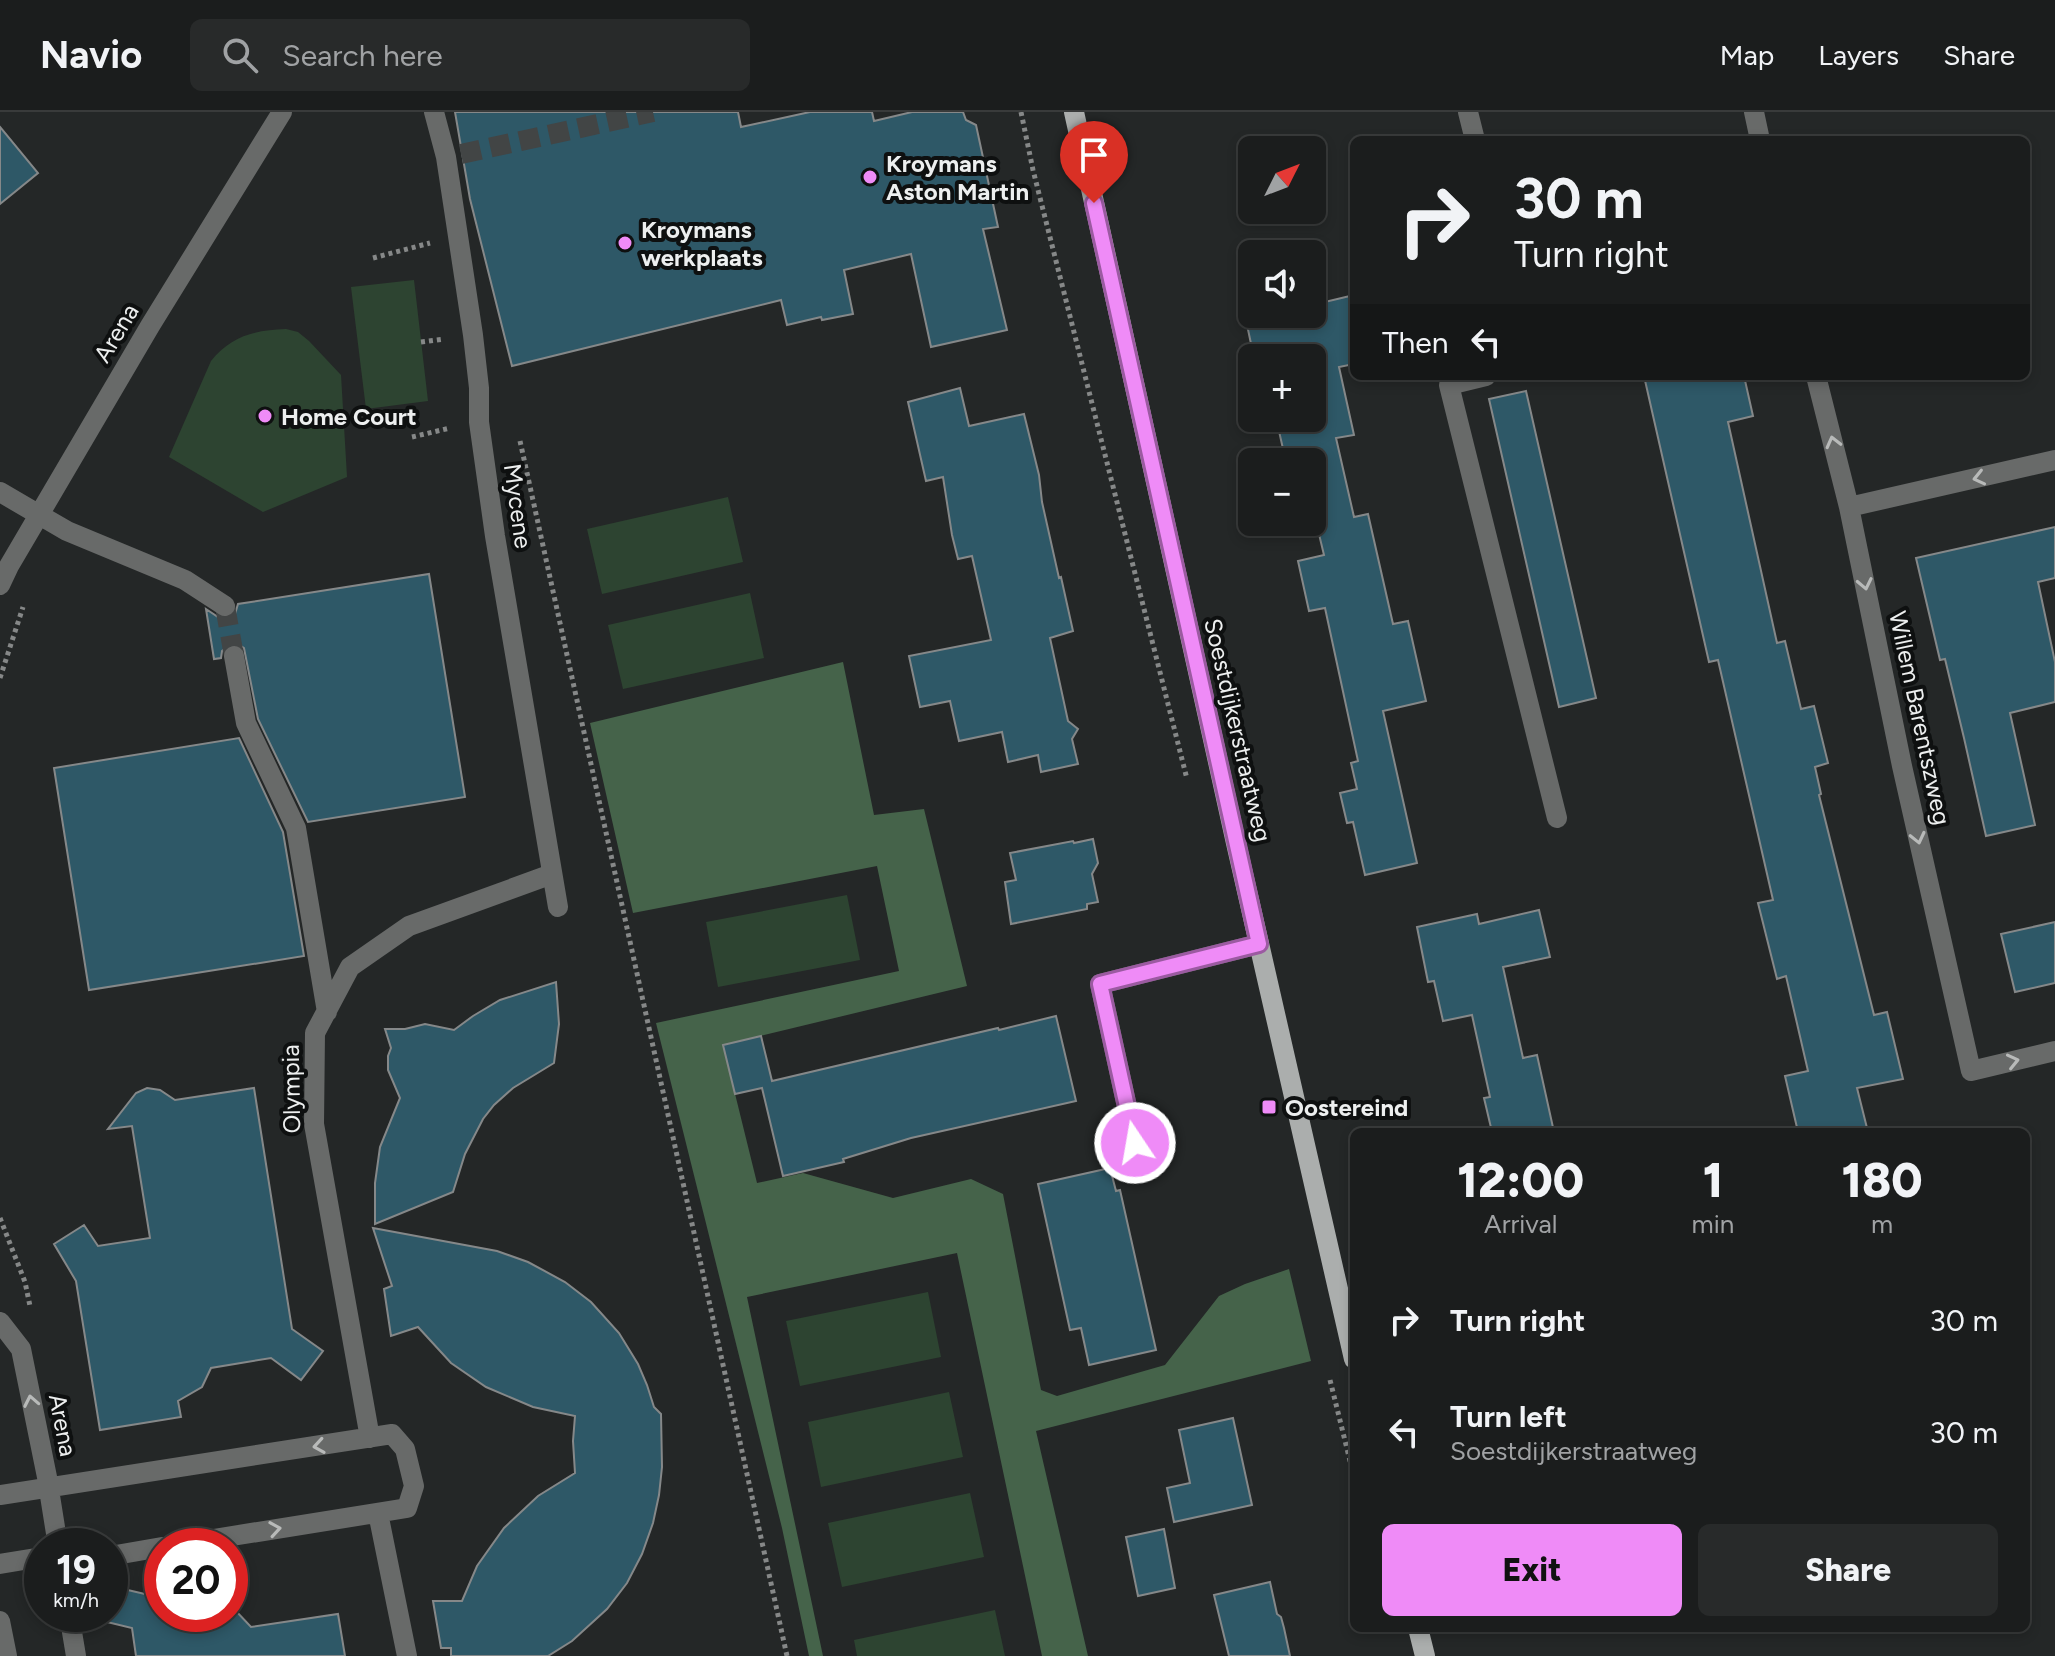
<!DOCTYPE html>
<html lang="en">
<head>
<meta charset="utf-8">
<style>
  body { margin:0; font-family:Figtree,sans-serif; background:#282a2a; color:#f1f3f6; height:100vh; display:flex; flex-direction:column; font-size:30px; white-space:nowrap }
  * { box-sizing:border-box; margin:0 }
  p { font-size:26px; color:#a0a2a4 }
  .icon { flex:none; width:44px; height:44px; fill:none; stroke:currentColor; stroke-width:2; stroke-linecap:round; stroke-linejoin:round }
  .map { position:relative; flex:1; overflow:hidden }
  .drawer { position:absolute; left:1350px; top:1016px; width:680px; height:504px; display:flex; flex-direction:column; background:#1b1d1d; border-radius:12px; box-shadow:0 4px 12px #0003,0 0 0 2px #393b3b }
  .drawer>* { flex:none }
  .guide { position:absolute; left:1350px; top:24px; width:680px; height:244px; border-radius:12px; box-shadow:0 4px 12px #0003,0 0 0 2px #393b3b; background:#1b1d1d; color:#f1f3f6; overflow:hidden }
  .needle { width:52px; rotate:48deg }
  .buttons { position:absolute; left:1238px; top:24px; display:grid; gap:16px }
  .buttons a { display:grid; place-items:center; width:88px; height:88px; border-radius:12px; background:#1b1d1d; box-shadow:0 4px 12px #0003,0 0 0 2px #393b3b; font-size:40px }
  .speed { position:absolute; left:24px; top:1416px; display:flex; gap:16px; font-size:40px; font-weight:700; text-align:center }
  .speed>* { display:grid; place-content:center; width:104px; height:104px; border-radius:50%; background:#1b1d1d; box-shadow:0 4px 12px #0003,0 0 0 2px #393b3b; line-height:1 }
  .speed small { font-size:20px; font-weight:400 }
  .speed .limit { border:12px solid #d22; background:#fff; color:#111 }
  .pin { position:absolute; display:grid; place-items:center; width:68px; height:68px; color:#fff; margin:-82px -34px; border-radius:50% 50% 50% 0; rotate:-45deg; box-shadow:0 0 8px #0007 }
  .pin .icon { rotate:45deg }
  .me { position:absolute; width:88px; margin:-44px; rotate:348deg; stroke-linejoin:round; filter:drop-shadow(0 0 6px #0008) }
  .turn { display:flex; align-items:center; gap:28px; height:168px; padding:0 32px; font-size:36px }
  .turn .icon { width:104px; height:104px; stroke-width:2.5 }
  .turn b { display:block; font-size:56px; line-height:68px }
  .then { display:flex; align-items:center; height:76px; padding:0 32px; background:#0003; gap:16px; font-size:30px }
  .eta { display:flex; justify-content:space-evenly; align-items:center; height:136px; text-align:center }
  .eta b { font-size:48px; font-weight:800; line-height:56px }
  .action { display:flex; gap:16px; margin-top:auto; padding:16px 32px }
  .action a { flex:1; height:92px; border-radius:12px; background:#ef8bf7; color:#111; font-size:32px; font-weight:800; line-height:92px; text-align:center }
  .action a+a { background:#282a2a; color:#f1f3f6 }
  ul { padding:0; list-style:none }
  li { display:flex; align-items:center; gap:24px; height:112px; padding:0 32px }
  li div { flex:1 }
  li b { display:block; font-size:30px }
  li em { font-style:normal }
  header { display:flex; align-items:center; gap:48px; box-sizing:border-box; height:112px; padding:0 40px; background:#1b1d1d; border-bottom:2px solid #393b3b }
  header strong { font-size:38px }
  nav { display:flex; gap:44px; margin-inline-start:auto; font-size:28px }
  .search { width:560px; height:72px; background:#282a2a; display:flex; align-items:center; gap:20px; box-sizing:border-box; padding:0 28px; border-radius:12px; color:#a0a2a4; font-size:30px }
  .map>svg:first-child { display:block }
  .green { fill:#2d4431 }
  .forest { fill:#45634a }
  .building { fill:#2e5867; stroke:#858889; stroke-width:2 }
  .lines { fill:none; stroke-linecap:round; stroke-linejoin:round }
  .minor-tunnel { stroke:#424545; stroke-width:20; stroke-dasharray:20 10; stroke-linecap:butt }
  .path { stroke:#868888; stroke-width:5; stroke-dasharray:4 4; stroke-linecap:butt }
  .minor { stroke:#686a69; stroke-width:20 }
  .major { stroke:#abaead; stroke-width:20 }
  .oneway { stroke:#b8bab9 }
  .route-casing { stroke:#9b5aa1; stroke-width:20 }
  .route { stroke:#ef8bf7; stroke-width:14 }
  .poi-dot { fill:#ef8bf7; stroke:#0e1010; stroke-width:3 }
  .labels { text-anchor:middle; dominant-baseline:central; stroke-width:8; stroke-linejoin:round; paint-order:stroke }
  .poi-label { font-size:24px; font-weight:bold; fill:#edefef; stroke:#0e1010; text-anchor:start }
  .street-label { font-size:24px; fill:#edefef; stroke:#0e1010 }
</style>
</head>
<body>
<header>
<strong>Navio</strong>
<div class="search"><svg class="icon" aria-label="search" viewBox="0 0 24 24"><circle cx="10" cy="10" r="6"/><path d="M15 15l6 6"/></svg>Search here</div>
<nav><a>Map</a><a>Layers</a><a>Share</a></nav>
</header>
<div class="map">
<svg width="2055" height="1544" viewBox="0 0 2055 1544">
  <rect width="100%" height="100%" fill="#242727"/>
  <path class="green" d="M 414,168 L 428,289 L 366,297 L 351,175 Z
    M 286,217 L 298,220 L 309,229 L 341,263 L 347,365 L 263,400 L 169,345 L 211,249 C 231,224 255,218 286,217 Z
    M 728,385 L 743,450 L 602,482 L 587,417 Z
    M 750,481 L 764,546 L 623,577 L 608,513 Z
    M 847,783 L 860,848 L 718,875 L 706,810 Z
    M 928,1180 L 941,1245 L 800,1274 L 786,1209 Z
    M 949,1280 L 963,1345 L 821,1375 L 808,1310 Z
    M 970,1381 L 984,1445 L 842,1475 L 828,1411 Z
    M 995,1498 L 1005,1544 L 857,1544 L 854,1528 Z"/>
  <path class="forest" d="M 843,550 L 874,703 L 924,697 L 967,874 L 723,933 L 757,1071 L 803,1061 L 893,1086 L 971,1067 L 1003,1082 L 1041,1278 L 1057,1284 L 1165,1253 L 1219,1184 L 1245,1172 L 1289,1157 L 1311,1249 L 1036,1319 L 1088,1544 L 1042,1544 L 957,1141 L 747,1185 L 823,1544 L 809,1544 L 782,1416 L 656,911 L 899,859 L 877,754 L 633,801 L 590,611 Z"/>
  <path class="building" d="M 455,0 L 738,0 L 741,15 L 810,0 L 872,0 L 874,9 L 912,0 L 963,0 L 966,8 L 976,13 L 998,115 L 983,117 L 1007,218 L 931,235 L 911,142 L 844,158 L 853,202 L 822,208 L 821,205 L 787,213 L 781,188 L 512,254 L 470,87 Z
    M 0,15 L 38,61 L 0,92 Z
    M 1354,183 L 1354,252 L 1339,255 L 1354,323 L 1336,326 L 1354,405 L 1368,402 L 1393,512 L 1408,509 L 1426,589 L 1383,599 L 1417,751 L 1365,763 L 1353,710 L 1347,711 L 1340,681 L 1357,677 L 1351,651 L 1358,649 L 1325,496 L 1309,499 L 1298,449 L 1324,443 L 1312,393 L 1312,350 L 1286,350 L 1276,306 L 1312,306 L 1312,246 L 1254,246 L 1246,208 L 1272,202 L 1312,202 L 1312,193 Z
    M 1644,264 L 1744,264 L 1753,304 L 1728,310 L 1777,531 L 1785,529 L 1801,597 L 1814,594 L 1828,651 L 1815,655 L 1821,682 L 1819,683 L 1874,903 L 1887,900 L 1903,967 L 1857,976 L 1868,1020 L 1798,1020 L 1785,964 L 1808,959 L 1786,864 L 1777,867 L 1758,791 L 1773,788 L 1718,548 L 1709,550 Z
    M 960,276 L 969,314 L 1024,302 L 1039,363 L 1042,390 L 1059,466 L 1061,465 L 1073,519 L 1050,526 L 1068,609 L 1078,617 L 1072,627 L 1078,652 L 1041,660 L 1038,643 L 1008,650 L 1002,620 L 959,629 L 950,589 L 920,595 L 909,544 L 991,528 L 972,444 L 958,447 L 952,423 L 943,365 L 926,369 L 908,290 Z
    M 1526,279 L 1596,586 L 1559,595 L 1489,287 Z
    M 2055,415 L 2055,466 L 2038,470 L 2055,550 L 2055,590 L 2010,601 L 2035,713 L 1986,724 L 1964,626 L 1945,547 L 1940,548 L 1916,446 Z
    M 429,462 L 465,685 L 308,710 L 258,607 L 244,536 L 238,532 L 231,531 L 222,539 L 221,546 L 214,547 L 206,497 L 218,505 L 225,507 L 235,502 L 238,492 Z
    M 239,626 L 283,720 L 304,844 L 89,878 L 54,656 Z
    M 1093,727 L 1098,751 L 1092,762 L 1098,790 L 1087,792 L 1087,797 L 1011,812 L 1005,770 L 1016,768 L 1010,741 L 1073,729 L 1074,731 Z
    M 1539,798 L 1550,845 L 1503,855 L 1523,946 L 1537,943 L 1554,1020 L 1492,1020 L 1484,986 L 1490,985 L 1472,903 L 1443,909 L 1434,869 L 1428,870 L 1417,815 L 1477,802 L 1479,812 Z
    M 2055,810 L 2055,871 L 2015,880 L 2001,822 Z
    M 556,870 L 559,912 L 554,951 L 513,976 L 494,993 L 483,1007 L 465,1042 L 453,1080 L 375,1112 L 375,1071 L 380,1035 L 400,986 L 388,958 L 388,944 L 391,936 L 385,917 L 405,917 L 425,912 L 454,918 L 473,904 L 500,888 Z
    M 1056,904 L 1076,989 L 911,1026 L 843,1047 L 844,1050 L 783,1064 L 762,976 L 735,982 L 723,933 L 761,924 L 772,969 L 998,916 L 999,918 Z
    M 147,976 L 160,978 L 175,988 L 254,976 L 292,1217 L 323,1239 L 301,1268 L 271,1246 L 211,1256 L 202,1275 L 178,1289 L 181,1305 L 100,1318 L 76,1169 L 54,1132 L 84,1113 L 98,1134 L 150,1126 L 132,1014 L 108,1017 L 136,981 Z
    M 1110,1056 L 1116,1079 L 1120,1078 L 1156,1238 L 1089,1253 L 1081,1216 L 1070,1218 L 1038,1072 Z
    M 373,1116 L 497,1139 L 528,1150 L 565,1170 L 591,1190 L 619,1221 L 638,1252 L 647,1273 L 654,1295 L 661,1302 L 662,1355 L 659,1383 L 653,1411 L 642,1442 L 627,1471 L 607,1497 L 572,1529 L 548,1544 L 451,1544 L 451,1536 L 441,1536 L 433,1489 L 462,1489 L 477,1454 L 504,1416 L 538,1384 L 575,1361 L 573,1329 L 575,1304 L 533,1295 L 486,1275 L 451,1251 L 418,1215 L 391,1224 L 384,1177 L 392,1174 Z
    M 1233,1306 L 1252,1393 L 1174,1410 L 1167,1376 L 1190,1371 L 1179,1318 Z
    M 1164,1417 L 1175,1476 L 1138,1484 L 1126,1425 Z
    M 1270,1470 L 1277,1502 L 1281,1505 L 1284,1516 L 1290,1544 L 1229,1544 L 1214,1483 Z
    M 115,1475 L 162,1486 L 162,1502 L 230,1502 L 230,1500 L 235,1498 L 251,1515 L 338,1502 L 345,1544 L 136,1544 L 132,1516 L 107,1510 Z"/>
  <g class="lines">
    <path class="minor-tunnel" d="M 461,42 L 653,0
      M 225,494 L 234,544"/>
    <path class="path" d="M 1021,0 L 1033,58 L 1187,667
      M 373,146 L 430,131
      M 421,230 L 444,227
      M 412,325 L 450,316
      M 520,329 L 787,1544
      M 0,566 L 23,495
      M 0,1106 L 25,1170 L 30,1194
      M 1330,1268 L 1354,1365"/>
    <path class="minor" d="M 434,0 L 446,45 L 458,124 L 473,223 L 479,276 L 479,310 L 495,424 L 558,795
      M 1468,0 L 1475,28
      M 1754,0 L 1760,28
      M 1486,264 L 1449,273 L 1557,706
      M 1816,264 L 1849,395 L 1902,654 L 1971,959 L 2055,939
      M 0,380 L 67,419 L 185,468 L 225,494
      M 1849,395 L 2055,348
      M 0,473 L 9,454 L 150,214 L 282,0
      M 234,544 L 246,611 L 296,716 L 327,900
      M 1135,1031 L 1100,872 L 1259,832
      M 0,1210 L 21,1237 L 47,1365 L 58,1434
      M 370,1326 L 314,1012 L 315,921 L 350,855 L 409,814 L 552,762
      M 0,1383 L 392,1322 L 405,1337 L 414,1374 L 407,1396 L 170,1434
      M 378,1401 L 407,1544
      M 110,1444 L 162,1435
      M 0,1452 L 42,1445
      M 69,1502 L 76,1544
      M 0,1509 L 7,1544"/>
    <path class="major" d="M 1074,0 L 1236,731 L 1354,1247
      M 1418,1516 L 1425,1544"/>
  </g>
  <defs><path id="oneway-chevron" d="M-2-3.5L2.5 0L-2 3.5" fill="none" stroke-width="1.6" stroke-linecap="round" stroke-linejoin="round" transform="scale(2)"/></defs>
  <g class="oneway">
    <use href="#oneway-chevron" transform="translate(1833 330) rotate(-104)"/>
    <use href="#oneway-chevron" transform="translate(1979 366) rotate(167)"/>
    <use href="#oneway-chevron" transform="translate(1865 472) rotate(78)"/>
    <use href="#oneway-chevron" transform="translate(1918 726) rotate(77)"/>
    <use href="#oneway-chevron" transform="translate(2013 949) rotate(-13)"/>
    <use href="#oneway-chevron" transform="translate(31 1289) rotate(-101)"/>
    <use href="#oneway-chevron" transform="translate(319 1334) rotate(171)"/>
    <use href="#oneway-chevron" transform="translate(275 1417) rotate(-9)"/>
  </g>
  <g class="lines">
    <g class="route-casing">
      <path id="route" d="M 1094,91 L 1259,832 L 1100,872 L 1135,1031"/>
    </g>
    <use href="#route" class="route"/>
  </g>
  <g class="poi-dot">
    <circle cx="870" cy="65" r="8"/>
    <circle cx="625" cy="131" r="8"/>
    <circle cx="265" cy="304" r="8"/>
    <rect x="1261" y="987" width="16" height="16" rx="4"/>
  </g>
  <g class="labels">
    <g class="poi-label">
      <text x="886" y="51">Kroymans<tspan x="886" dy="28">Aston Martin</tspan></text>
      <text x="641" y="117">Kroymans<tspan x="641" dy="28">werkplaats</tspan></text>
      <text x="281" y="304">Home Court</text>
      <text x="1285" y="995">Oostereind</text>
    </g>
    <g class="street-label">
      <text transform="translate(116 221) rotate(-59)">Arena</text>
      <text transform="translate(518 394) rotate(82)">Mycene</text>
      <text transform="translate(1920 606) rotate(78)">Willem Barentszweg</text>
      <text transform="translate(1238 618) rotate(77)">Soestdijkerstraatweg</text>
      <text transform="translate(291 977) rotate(-91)">Olympia</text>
      <text transform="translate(63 1313) rotate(79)">Arena</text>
    </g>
  </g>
</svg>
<div class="buttons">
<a><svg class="needle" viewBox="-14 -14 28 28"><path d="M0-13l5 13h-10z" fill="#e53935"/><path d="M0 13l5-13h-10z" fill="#a0a2a4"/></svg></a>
<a><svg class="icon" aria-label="sound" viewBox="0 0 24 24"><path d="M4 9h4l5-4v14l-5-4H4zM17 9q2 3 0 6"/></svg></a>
<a>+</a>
<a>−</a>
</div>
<div class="speed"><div>19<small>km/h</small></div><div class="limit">20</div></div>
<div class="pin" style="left:1094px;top:91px;background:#d93025"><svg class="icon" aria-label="arrive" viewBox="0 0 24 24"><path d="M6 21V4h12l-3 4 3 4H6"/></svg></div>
<svg class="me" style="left:1135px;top:1031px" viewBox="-20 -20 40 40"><circle r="17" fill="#ef8bf7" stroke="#fff" stroke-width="3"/><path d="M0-11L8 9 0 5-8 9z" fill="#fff"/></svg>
<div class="guide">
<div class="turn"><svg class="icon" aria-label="right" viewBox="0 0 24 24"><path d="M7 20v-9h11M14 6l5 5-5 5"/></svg><div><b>30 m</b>Turn right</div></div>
<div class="then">Then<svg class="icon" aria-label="left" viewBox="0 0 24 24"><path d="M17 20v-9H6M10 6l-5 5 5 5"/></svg></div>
</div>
<section class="drawer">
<div class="eta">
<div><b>12:00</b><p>Arrival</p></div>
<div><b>1</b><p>min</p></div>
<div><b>180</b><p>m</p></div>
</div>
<ul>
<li><svg class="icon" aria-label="right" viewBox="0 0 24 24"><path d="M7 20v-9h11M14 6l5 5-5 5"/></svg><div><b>Turn right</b></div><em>30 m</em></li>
<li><svg class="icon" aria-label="left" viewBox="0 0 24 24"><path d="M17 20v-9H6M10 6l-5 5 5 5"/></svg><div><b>Turn left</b><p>Soestdijkerstraatweg</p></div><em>30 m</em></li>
</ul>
<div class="action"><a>Exit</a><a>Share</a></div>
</section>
</div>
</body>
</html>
